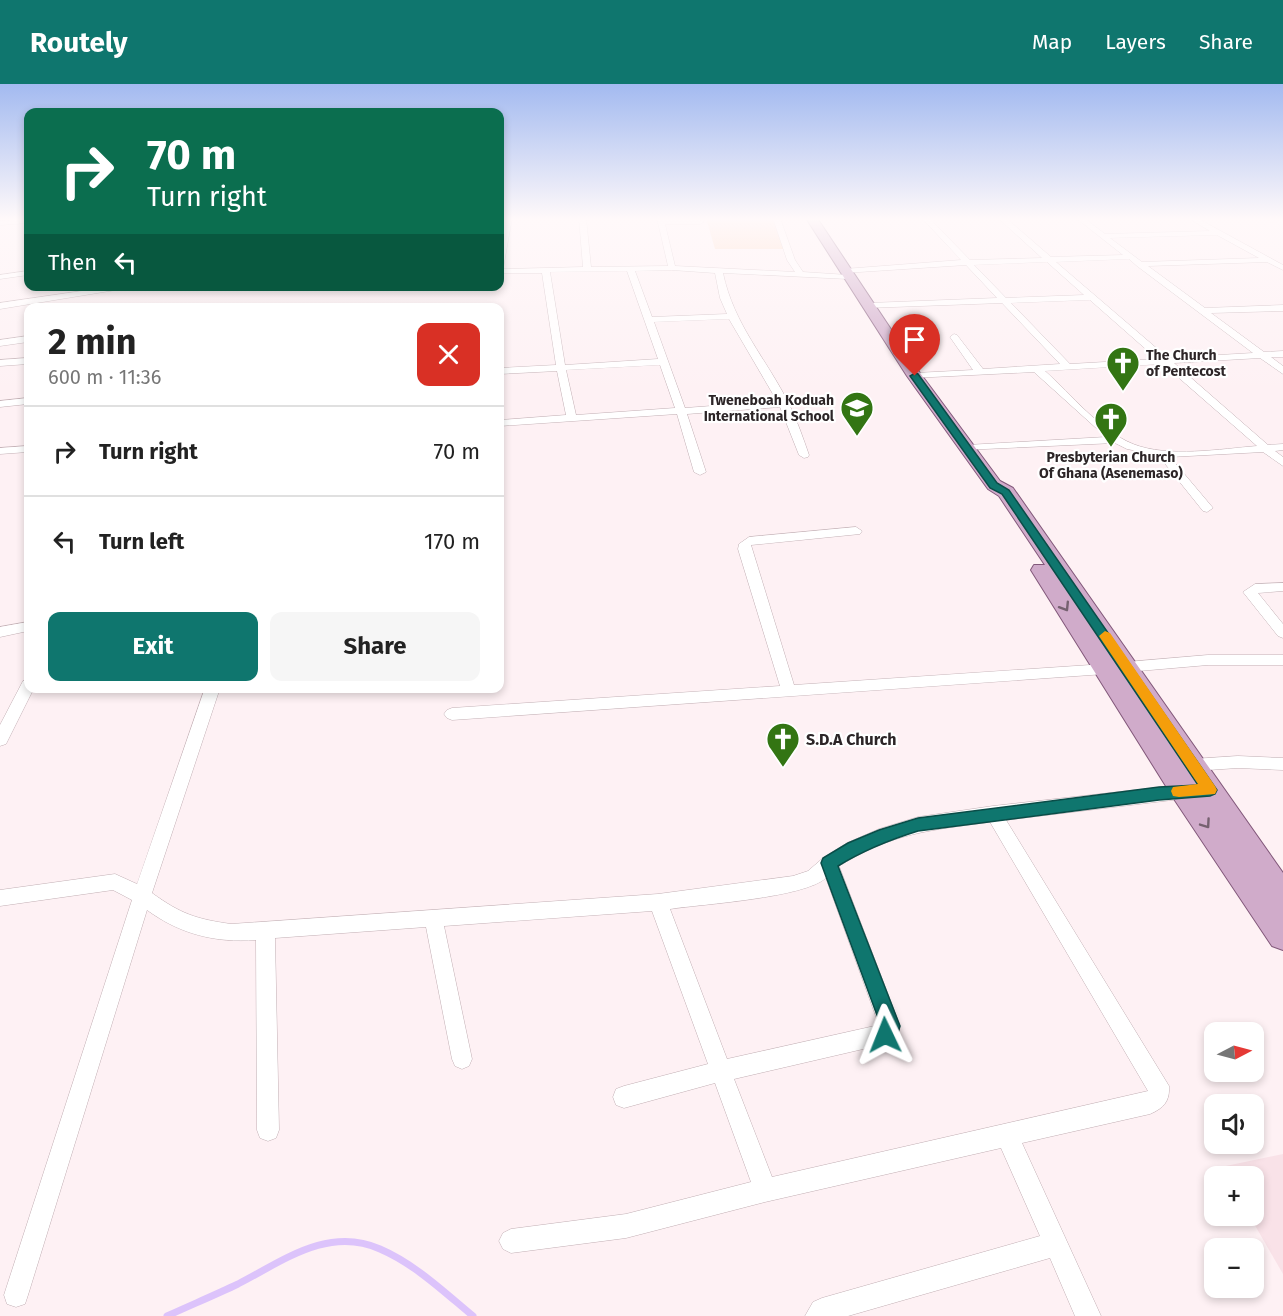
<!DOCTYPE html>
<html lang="en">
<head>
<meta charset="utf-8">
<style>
  body { margin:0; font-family:"Fira Sans",sans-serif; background:#f6f6f6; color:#222; height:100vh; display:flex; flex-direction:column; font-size:22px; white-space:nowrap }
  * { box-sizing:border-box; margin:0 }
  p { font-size:20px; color:#767676 }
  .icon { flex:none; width:33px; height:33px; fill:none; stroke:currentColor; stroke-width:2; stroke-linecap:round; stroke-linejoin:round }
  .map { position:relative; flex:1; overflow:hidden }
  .details { position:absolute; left:24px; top:219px; width:480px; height:390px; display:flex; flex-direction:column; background:#fff; border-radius:12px; box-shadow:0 3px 9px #0003 }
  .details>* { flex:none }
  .guide { position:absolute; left:24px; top:24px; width:480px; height:183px; border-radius:12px; box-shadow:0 3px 9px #0003; background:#0b6e4f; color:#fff; overflow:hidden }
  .needle { width:39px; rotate:84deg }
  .tools { position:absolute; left:1204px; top:938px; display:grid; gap:12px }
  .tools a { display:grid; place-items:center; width:60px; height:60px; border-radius:12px; background:#fff; box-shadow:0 3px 9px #0003; font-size:30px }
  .pin { position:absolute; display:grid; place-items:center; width:51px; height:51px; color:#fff; margin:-62px -26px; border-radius:50% 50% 50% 0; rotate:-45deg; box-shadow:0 0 6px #0007 }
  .pin .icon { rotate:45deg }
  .me { position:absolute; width:66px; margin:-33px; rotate:358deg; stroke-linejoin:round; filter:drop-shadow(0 0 4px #0008) }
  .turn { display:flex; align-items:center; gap:21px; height:126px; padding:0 24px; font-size:27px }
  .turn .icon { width:78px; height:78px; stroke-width:2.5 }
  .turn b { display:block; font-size:42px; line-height:51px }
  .then { display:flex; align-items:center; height:57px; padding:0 24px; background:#0003; gap:12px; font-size:22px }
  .round { display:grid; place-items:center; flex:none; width:63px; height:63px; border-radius:12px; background:#f6f6f6 }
  .overview { display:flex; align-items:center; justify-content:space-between; height:102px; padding:0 24px }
  h1 { font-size:36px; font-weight:700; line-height:45px }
  .primary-button { display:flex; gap:12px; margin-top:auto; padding:12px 24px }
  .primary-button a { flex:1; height:69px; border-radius:12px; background:#0f766e; color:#fff; font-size:24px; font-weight:700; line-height:69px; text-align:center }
  .primary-button a+a { background:#f6f6f6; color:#222 }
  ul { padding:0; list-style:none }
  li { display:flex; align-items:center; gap:18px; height:90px; padding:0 24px; border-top:2px solid #e0e0e0 }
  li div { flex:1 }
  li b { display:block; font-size:22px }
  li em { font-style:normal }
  header { display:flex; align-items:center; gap:36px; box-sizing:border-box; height:84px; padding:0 30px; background:#0f766e; color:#fff }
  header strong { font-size:28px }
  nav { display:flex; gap:33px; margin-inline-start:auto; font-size:21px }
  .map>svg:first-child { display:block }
  .built { fill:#f9e2e8 }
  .green { fill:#fcd4b9 }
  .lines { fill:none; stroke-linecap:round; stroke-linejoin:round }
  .stream { stroke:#dcc3fb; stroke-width:7 }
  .minor-casing { stroke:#c2afb4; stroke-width:1 }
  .primary-casing { stroke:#82587a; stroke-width:2 }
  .minor { fill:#fff; fill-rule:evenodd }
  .primary { fill:#d0abca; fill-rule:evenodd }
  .oneway { stroke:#766170 }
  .route { fill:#0f766e; stroke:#0a4d48; stroke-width:1.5 }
  .slow { fill:#f59e0b }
  .labels { text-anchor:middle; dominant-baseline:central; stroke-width:4.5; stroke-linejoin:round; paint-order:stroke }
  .far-poi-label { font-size:14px; font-weight:bold; fill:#2c2527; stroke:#fff; text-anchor:start }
  .poi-label { font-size:16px; font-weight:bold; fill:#2c2527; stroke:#fff; text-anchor:start }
</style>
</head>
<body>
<header>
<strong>Routely</strong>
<nav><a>Map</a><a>Layers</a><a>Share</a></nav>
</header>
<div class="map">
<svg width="1283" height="1232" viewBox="0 0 1283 1232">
  <rect width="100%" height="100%" fill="#fef1f4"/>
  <path class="built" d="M 1283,1070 L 1283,1190 L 1249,1131 L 1254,1131 L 1254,1092 L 1226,1092 L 1221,1083 Z"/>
  <path class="green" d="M 706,134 L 776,134 L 786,165 L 715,165 Z"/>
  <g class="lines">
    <path class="stream" d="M 167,1232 C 191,1221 215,1211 238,1200 C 283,1177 328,1142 380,1165 C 415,1180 444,1208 473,1232"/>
    <g class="minor-casing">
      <path id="minor" d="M 505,134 L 512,134 L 503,185 L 583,183 L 579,134 L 586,134 L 591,183 L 668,182 L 657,134 L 700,136 L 704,138 L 700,140 L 665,140 L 675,182 L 795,188 L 787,176 L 773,134 L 780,134 L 795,176 L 803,188 L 848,191 L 852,193 L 848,195 L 723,189 C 734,241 766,274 789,320 C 797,336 803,354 809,371 L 808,373 L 804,374 L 799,371 L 780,323 L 687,330 L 706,388 L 700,391 L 694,388 L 677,330 L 500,342 L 500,336 L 566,331 L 557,287 L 500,290 L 500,284 L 556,281 L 542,189 L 500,189 L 500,165 ZM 672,186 L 715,189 L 720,214 L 727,230 L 652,233 L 635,187 ZM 627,187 L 658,275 L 565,281 L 550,188 ZM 729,235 L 777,317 L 685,324 L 654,238 ZM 660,281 L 675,324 L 576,331 L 566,286 Z
        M 922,134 L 929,134 L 970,176 L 1042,174 L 998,134 L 1006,134 L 1051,173 L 1123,171 L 1076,134 L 1084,134 L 1105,150 L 1210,147 L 1188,134 L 1197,134 L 1283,181 L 1283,186 L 1267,178 L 1148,182 L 1205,224 L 1283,221 L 1283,227 L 1211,229 L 1264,268 L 1283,267 L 1283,273 L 1271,273 L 1283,282 L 1283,290 L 1260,274 L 1174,279 L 1268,361 L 1283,360 L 1283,366 L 1275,367 L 1283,373 L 1283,382 L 1263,368 L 1170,373 L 1213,424 L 1207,428 L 1203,427 L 1158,371 L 1127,365 L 1115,359 L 963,366 L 962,364 L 967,361 L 1106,353 L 1034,288 L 912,294 L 910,292 L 915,289 L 973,286 L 950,253 L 954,250 L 957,251 L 983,285 L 1060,280 L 1002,219 L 866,224 L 865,222 L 869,219 L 997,214 L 966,181 L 844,189 L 840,187 L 844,185 L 961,176 ZM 1217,151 L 1259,174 L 1142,178 L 1110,154 ZM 1129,175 L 1137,182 L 1253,269 L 1168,274 L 1056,178 ZM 1047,178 L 1084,211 L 1006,214 L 974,181 ZM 1090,216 L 1157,275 L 1070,280 L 1011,219 ZM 1163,280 L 1257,362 C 1221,365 1168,374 1133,360 C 1099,346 1072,311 1045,287 Z
        M 28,135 L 28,139 L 0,141 L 0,137 Z
        M 28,187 L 28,191 L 0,195 L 0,191 Z
        M 116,202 L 140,202 L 0,225 L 0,219 Z
        M 28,252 L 28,258 L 0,262 L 0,256 Z
        M 28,274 L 28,280 L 0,282 L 0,276 Z
        M 28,314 L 28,320 L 0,323 L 0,317 Z
        M 28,362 L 28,368 L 0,370 L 0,364 Z
        M 856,443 L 862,447 L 860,450 L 751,461 L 794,601 L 1105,580 L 1112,585 L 1105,590 L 452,636 L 447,634 L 444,630 L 447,626 L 452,624 L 780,602 L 738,465 L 739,460 L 749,453 Z
        M 1283,499 L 1283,507 L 1258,509 L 1283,540 L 1283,554 L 1278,552 L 1243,508 L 1255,500 Z
        M 28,538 L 28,547 L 0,553 L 0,543 Z
        M 1208,571 L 1283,571 L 1283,581 L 1208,581 L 1127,588 L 1120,583 L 1127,578 Z
        M 28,596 L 28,604 L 34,604 L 6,660 L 0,662 L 0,641 L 23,597 Z
        M 205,604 L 220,604 L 152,809 C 181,830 196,835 231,840 L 658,810 L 793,792 L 808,787 L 823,774 L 847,759 L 879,745 L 918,733 L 993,722 L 1189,700 L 1195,702 L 1197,707 L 1195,712 L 1189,714 L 1006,736 L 1169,1002 C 1170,1017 1164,1024 1150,1030 L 1022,1059 L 1101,1232 L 1075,1232 L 1050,1174 L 848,1232 L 805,1232 L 813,1218 L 822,1214 L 1040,1152 L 1001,1064 L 765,1118 L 626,1154 L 511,1169 L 503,1165 L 499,1157 L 503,1149 L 511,1145 L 626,1130 L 751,1098 L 715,999 L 624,1024 L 616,1021 L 613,1013 L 616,1005 L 624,1002 L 708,980 L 652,827 L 444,842 L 472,975 L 469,982 L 462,985 L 455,982 L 452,975 L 426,843 L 275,854 L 279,1046 L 276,1054 L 268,1057 L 260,1054 L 257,1046 L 256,856 C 215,859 180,850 147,826 L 28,1211 L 25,1220 L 16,1223 L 7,1220 L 4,1211 L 132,816 L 113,806 L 0,822 L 0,806 L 115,790 L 137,800 ZM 990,738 L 1148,1007 L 772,1093 L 734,995 L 889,959 L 896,956 L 900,942 L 839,782 C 891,749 931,746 990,738 ZM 826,794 L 879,941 L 727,975 L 670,825 C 703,820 804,814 826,794 Z
        M 1238,672 L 1283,674 L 1283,686 L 1238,684 L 1193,687 L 1187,685 L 1185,681 L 1187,677 L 1193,675 Z"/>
    </g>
    <g class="primary-casing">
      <path id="primary" d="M 806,134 L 817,134 L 920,289 L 1000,397 L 1013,404 L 1283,789 L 1283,866 L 1272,862 L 1174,715 L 1031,486 L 1034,481 L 1045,481 L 999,412 L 988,405 L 907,292 Z"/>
    </g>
    <use href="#minor" class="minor"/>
    <use href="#primary" class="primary"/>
  </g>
  <defs><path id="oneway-chevron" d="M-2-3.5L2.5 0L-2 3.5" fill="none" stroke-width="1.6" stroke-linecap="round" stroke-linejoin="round" transform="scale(1.5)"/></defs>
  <g class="oneway">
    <use href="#oneway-chevron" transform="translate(1065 523) rotate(58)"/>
    <use href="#oneway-chevron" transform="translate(1206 740) rotate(55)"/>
  </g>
  <linearGradient id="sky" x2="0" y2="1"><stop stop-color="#a3baf0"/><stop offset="0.44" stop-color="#fff9fa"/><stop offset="1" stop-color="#fff9fa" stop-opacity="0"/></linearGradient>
  <rect width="1283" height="307" fill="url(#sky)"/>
  <path class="route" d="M 915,289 L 918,290 L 997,399 L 1009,406 L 1217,706 L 1215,710 L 1210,712 L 1159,716 L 918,747 C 889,756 864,766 838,782 L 900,942 L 896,956 L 885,961 L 879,958 L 876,951 L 881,942 L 821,779 L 823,774 L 848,759 L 879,746 L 918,734 L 1159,703 L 1198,701 L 1002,410 L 990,404 L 910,292 Z"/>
  <path class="slow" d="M 1105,547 L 1110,549 L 1215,702 L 1217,706 L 1215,710 L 1179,713 L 1173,712 L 1171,707 L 1173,703 L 1198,700 L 1099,552 Z"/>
  <defs>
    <g id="church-pin" transform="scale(1.725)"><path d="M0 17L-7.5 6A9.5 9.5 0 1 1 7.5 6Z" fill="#337513" stroke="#fff"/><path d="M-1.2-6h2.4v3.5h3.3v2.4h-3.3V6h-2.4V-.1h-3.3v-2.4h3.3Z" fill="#fff"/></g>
    <g id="school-pin" transform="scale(1.725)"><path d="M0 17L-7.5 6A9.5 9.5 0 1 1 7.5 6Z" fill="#337513" stroke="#fff"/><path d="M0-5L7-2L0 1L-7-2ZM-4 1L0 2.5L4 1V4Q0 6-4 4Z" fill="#fff"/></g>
  </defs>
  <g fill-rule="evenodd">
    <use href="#church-pin" x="1123" y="279"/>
    <use href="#school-pin" x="857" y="324"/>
    <use href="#church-pin" x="1111" y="335"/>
    <use href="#church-pin" x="783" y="655"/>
  </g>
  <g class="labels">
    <g class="far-poi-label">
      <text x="1146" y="271">The Church<tspan x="1146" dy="16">of Pentecost</tspan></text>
      <text x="834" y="316" text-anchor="end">Tweneboah Koduah<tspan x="834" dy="16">International School</tspan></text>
      <text x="1111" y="373" text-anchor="middle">Presbyterian Church<tspan x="1111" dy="16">Of Ghana (Asenemaso)</tspan></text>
    </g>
    <g class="poi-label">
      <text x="806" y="655">S.D.A Church</text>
    </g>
  </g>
</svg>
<div class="tools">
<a><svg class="needle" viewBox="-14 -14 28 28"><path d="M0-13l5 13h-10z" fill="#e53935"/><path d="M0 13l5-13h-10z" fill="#767676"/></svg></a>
<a><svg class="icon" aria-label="sound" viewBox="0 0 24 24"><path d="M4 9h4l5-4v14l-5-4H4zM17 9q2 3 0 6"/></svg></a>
<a>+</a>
<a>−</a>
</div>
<div class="pin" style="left:915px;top:292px;background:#d93025"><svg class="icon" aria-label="arrive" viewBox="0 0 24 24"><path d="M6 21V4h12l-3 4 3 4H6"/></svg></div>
<svg class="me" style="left:885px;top:951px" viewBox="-20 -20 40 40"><path d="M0-17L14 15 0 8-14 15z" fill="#0f766e" stroke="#fff" stroke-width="4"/></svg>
<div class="guide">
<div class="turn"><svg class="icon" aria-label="right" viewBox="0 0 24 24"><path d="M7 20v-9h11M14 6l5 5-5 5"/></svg><div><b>70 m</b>Turn right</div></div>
<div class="then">Then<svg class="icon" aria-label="left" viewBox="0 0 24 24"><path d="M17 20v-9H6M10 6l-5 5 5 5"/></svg></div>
</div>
<section class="details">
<div class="overview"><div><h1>2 min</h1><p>600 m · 11:36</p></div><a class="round" style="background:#d93025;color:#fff"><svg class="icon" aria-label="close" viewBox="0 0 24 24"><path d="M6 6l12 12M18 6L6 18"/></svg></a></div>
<ul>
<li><svg class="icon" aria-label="right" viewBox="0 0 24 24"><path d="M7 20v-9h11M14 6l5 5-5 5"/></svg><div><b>Turn right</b></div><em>70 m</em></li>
<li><svg class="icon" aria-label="left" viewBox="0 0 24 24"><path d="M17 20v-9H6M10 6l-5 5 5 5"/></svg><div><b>Turn left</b></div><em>170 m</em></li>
</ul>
<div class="primary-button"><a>Exit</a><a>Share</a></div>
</section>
</div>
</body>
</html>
